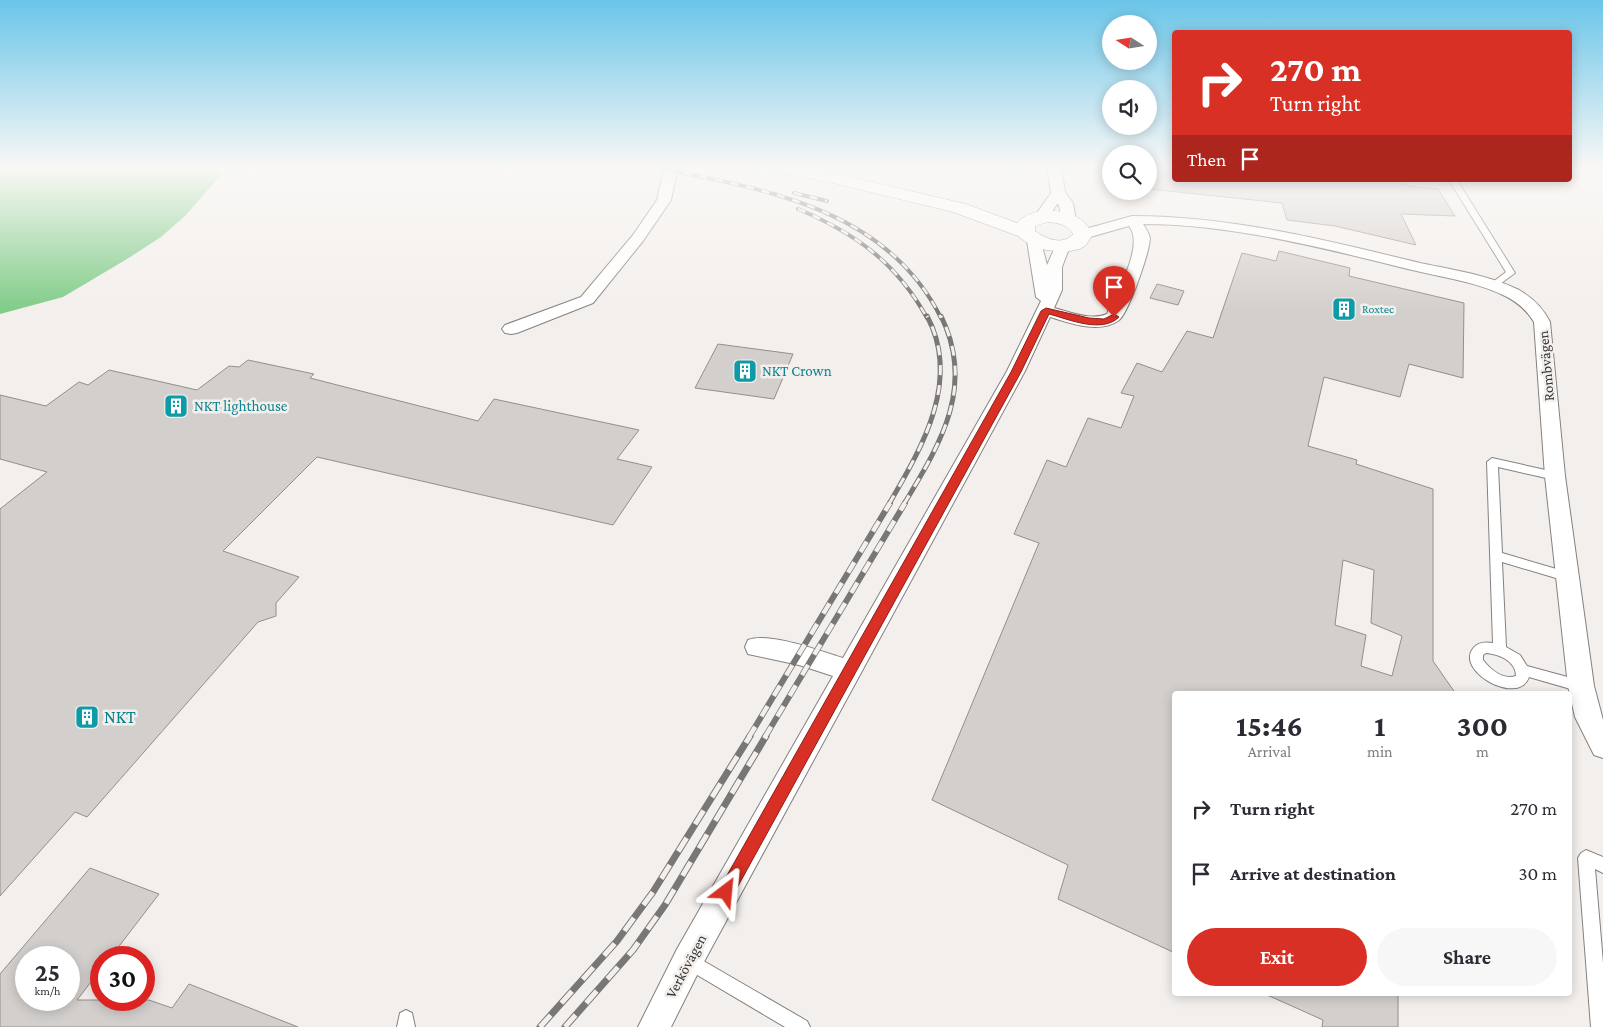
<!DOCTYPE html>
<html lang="en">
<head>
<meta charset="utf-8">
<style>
  body { margin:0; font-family:"Crimson Pro",serif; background:#f7f7f7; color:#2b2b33; height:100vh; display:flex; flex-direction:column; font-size:19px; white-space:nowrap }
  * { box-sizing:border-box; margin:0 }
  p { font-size:16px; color:#7c7c81 }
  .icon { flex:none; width:28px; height:28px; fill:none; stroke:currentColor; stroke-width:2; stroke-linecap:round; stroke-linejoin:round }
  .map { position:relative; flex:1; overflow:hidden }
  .sheet { position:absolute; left:1172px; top:691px; width:400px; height:305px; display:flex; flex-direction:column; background:#fff; border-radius:5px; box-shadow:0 2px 12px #0003 }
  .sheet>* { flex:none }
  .guide { position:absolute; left:1172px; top:30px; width:400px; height:152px; border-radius:5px; box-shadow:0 2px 12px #0003; background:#d93025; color:#fff; overflow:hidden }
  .needle { width:32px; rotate:282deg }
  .fabs { position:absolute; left:1102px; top:15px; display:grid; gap:10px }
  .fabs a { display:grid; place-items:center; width:55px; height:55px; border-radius:50%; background:#fff; box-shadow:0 2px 12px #0003; font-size:25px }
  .speed { position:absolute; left:15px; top:946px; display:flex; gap:10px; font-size:25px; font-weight:700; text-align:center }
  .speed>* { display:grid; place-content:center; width:65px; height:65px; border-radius:50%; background:#fff; box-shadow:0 2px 12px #0003; line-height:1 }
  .speed small { font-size:12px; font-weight:400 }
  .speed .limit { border:8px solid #d22; background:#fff; color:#111 }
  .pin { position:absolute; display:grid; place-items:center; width:42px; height:42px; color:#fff; margin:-51px -21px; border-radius:50% 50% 50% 0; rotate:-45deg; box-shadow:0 0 5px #0007 }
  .pin .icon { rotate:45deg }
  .me { position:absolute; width:55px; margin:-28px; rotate:29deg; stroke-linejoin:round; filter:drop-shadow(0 0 4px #0008) }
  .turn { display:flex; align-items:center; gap:18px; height:105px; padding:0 15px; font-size:22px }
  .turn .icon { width:65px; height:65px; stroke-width:2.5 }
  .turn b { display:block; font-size:35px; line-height:42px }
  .then { display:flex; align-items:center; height:48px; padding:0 15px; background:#0003; gap:10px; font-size:19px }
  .eta { display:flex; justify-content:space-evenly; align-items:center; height:85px; text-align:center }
  .eta b { font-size:30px; font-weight:700; line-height:35px }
  .primary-button { display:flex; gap:10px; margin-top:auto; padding:10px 15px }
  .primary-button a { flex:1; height:58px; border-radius:30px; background:#d93025; color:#fff; font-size:20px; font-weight:700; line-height:58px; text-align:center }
  .primary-button a+a { background:#f7f7f7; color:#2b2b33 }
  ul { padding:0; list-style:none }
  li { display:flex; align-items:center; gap:15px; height:65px; padding:0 15px }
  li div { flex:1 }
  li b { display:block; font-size:19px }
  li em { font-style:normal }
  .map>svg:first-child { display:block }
  .forest { fill:#80cc88 }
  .building { fill:#d3cfcd; stroke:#928e8b; fill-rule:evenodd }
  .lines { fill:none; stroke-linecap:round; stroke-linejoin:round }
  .service-casing { stroke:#84807e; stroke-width:2 }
  .minor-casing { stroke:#84807e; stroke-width:2 }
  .secondary-casing { stroke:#84807e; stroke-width:1 }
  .service { fill:#fff; fill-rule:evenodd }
  .minor { fill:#fff; fill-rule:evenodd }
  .secondary { fill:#fff; fill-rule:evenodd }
  .rail-far3-casing { stroke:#797775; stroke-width:4 }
  .rail-far2-casing { stroke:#797775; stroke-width:5 }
  .rail-far1-casing { stroke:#797775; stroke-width:6 }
  .rail-casing { stroke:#797775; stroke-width:7 }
  .rail-far3 { stroke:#f3efec; stroke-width:2.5; stroke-dasharray:8; stroke-linecap:butt }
  .rail-far2 { stroke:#f3efec; stroke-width:3; stroke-dasharray:10; stroke-linecap:butt }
  .rail-far1 { stroke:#f3efec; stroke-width:4.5; stroke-dasharray:12; stroke-linecap:butt }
  .rail { stroke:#f3efec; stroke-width:5; stroke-dasharray:16; stroke-linecap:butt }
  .route { fill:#d93025; stroke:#8d1f18 }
  .labels { text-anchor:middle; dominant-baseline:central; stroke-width:5; stroke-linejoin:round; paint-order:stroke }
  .far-culture-label { font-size:12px; fill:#0d838f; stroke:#f3efec; text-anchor:start }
  .street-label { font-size:15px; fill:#373534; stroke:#f3efec }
  .culture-label { font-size:15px; fill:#0d838f; stroke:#f3efec; text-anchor:start }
  .near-culture-label { font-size:18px; fill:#0d838f; stroke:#f3efec; text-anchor:start }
</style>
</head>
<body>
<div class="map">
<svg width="1603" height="1027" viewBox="0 0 1603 1027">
  <rect width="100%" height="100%" fill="#f3efec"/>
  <path class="forest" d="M 0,167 L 228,167 L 186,215 L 161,237 L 127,259 L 63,297 L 0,314 Z
    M 798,167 L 903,167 L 830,173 Z"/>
  <path class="building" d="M 1149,167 L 1175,167 L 1175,180 L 1405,180 L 1408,186 L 1438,189 L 1455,216 L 1401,214 L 1416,245 L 1335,226 L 1287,220 L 1282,203 L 1149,189 Z
    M 1279,251 L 1350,268 L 1349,276 L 1464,303 L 1463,378 L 1409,364 L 1400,397 L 1324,377 L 1308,446 L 1357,460 L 1356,464 L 1433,489 L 1433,661 L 1456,694 L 1175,694 L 1175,953 L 1058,899 L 1068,865 L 932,800 L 1039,543 L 1014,534 L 1047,460 L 1066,467 L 1088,418 L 1121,428 L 1134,396 L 1121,393 L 1137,363 L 1162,372 L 1187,331 L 1213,338 L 1242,253 L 1276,261 ZM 1343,560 L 1374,570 L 1371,623 L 1402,636 L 1392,676 L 1361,666 L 1366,635 L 1335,625 Z
    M 1157,284 L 1184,291 L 1178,305 L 1150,298 Z
    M 718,344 L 793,354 L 774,399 L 695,388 Z
    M 248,360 L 314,374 L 310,378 L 478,421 L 494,399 L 639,430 L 617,459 L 652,467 L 613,525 L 317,457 L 223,551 L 299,577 L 276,603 L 276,616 L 258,622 L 87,817 L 75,812 L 0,896 L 0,509 L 47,472 L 0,459 L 0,395 L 46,406 L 79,382 L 88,385 L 109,370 L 197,390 L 229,366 L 239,367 Z
    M 90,868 L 159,894 L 110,958 L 101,958 L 101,969 L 77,1000 L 149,1000 L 172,1008 L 189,984 L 298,1027 L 0,1027 L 0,974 ZM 26,958 L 69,958 L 69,1000 L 26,1000 Z
    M 1265,994 L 1398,994 L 1398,1027 L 1322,1027 L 1323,1020 Z"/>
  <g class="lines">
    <g class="service-casing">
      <path id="service" d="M 1449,180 L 1457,180 L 1515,273 L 1496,287 L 1493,288 L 1489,285 L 1506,272 Z
        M 1492,458 L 1559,473 L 1560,476 L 1555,480 L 1498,467 L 1502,553 L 1570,573 L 1572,576 L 1570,579 L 1566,581 L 1502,562 L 1506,647 L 1520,655 L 1527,666 L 1586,682 L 1588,686 L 1586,690 L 1581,692 L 1529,677 C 1519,706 1458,673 1472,650 C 1477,642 1485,642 1493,643 L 1487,462 ZM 1486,653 C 1499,654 1516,661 1516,676 C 1503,680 1491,670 1483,660 L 1483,655 Z
        M 1586,850 L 1603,857 L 1603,873 L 1595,869 L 1603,963 L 1603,1027 L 1591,1027 L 1578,858 L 1581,853 Z
        M 688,952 L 807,1021 L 810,1027 L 785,1027 L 682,966 L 680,960 L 682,954 Z
        M 406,1010 L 412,1013 L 415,1027 L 397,1027 L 400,1013 Z"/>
    </g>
    <g class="minor-casing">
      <path id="minor" d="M 664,167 L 678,167 L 671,200 L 643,241 L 593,303 L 517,333 L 511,334 L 505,333 L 502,329 L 505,325 L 581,297 L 633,235 L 657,200 Z
        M 1047,167 L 1061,167 L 1065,192 L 1073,203 L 1076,221 L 1074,224 L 1064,224 L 1058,203 L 1046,220 L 1036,220 L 1034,217 L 1051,193 Z
        M 1132,216 C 1230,216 1326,240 1420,263 C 1453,270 1489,275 1519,290 C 1533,298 1543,308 1550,322 L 1565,476 L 1594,686 L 1603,720 L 1603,758 L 1594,755 L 1575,717 L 1568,686 L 1545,476 L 1534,322 C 1526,309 1516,301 1503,295 C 1474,281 1439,277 1408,269 C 1323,248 1231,224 1143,224 C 1146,229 1149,233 1150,238 C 1150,251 1128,315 1118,321 C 1098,334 1070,323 1050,317 L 1025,371 L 699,971 L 671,1027 L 638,1027 L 677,949 L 833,676 L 799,665 L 748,654 L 745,647 L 748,640 C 770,632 820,651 843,658 L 1007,371 L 1041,301 L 1036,297 L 1027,241 L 1030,238 L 1040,238 L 1047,265 L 1057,243 L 1067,243 L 1070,246 L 1062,267 L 1062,290 L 1054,308 C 1070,312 1091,321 1107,314 C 1116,293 1145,246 1129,226 L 1083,239 L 1078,237 L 1075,234 L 1078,231 Z"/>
    </g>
    <g class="secondary-casing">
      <path id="secondary" d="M 769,167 L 806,167 L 833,173 L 966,204 L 1017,223 C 1030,207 1064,208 1080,219 C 1086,223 1089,228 1093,234 L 1086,245 L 1080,249 L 1065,252 L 1046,250 L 1030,245 L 1018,236 L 953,212 L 833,183 L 777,172 L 771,171 ZM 1048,222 C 1059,223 1068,225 1073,234 C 1064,246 1045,239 1035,231 L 1035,226 Z"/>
    </g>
    <use href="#service" class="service"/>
    <use href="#minor" class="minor"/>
    <use href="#secondary" class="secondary"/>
    <g class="rail-far3-casing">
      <path id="rail-far3" d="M 652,167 C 761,188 887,208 941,318
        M 794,193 L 827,201
        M 798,209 C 855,233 897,263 927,318"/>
    </g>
    <g class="rail-far2-casing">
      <path id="rail-far2" d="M 889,504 C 921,449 962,381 927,316
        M 904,504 C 940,444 976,387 941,316"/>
    </g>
    <g class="rail-far1-casing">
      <path id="rail-far1" d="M 749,737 L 890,503
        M 765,737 L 905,503"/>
    </g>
    <g class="rail-casing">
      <path id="rail" d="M 540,1027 L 617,941 L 653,892 L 750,736
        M 565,1027 L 633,950 L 665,905 L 766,736"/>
    </g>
    <use href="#rail-far3" class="rail-far3"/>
    <use href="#rail-far2" class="rail-far2"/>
    <use href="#rail-far1" class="rail-far1"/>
    <use href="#rail" class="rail"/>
  </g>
  <linearGradient id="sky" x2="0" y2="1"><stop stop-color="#6ac5e9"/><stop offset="0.54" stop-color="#faf8f6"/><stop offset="1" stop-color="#faf8f6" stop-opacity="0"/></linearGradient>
  <rect width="1603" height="311" fill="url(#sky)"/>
  <path class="route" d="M 1046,308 L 1089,318 L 1104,319 L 1114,314 L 1119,317 C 1102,334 1068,319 1049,314 L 1021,372 L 732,897 L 726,899 L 721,897 L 718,892 L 721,886 L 1011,372 L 1041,311 Z"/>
  <defs>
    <g id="building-square" transform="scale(1.25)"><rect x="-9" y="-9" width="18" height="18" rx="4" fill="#0f9aa8" stroke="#f3efec"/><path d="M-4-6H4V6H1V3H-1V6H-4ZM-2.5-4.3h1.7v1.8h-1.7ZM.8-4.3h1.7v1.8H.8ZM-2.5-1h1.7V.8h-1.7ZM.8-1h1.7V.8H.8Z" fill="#fff"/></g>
  </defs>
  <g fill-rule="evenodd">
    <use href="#building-square" x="1344" y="309"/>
    <use href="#building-square" x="745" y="371"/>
    <use href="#building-square" x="176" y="406"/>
    <use href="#building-square" x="87" y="717"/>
  </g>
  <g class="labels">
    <g class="far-culture-label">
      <text x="1362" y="309">Roxtec</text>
    </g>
    <g class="street-label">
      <text transform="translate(1546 366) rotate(-95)">Rombvägen</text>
      <text transform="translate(686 966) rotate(-62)">Verkövägen</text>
    </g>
    <g class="culture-label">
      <text x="762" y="371">NKT Crown</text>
      <text x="194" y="406">NKT lighthouse</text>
    </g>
    <g class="near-culture-label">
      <text x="104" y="717">NKT</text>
    </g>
  </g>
</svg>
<div class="fabs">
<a><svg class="needle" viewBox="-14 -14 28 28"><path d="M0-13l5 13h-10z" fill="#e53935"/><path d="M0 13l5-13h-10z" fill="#7c7c81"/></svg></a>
<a><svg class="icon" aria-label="sound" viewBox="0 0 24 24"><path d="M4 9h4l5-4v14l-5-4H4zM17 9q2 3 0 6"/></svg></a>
<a><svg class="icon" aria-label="search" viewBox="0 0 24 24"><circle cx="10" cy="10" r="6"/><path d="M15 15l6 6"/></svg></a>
</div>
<div class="speed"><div>25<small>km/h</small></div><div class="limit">30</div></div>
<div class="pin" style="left:1114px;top:317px;background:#d93025"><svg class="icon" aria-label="arrive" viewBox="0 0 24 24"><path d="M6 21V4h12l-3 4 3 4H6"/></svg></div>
<svg class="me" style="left:726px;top:892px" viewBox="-20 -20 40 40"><path d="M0-17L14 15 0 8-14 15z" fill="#d93025" stroke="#fff" stroke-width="4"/></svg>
<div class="guide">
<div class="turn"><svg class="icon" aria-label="right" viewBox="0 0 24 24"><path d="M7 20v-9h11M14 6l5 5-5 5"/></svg><div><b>270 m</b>Turn right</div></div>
<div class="then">Then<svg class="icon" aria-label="arrive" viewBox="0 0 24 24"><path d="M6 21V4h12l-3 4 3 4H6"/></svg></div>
</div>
<section class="sheet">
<div class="eta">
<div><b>15:46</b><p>Arrival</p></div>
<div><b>1</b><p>min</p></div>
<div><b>300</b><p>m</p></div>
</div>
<ul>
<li><svg class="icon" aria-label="right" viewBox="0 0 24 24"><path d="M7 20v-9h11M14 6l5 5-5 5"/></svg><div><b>Turn right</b></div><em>270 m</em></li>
<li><svg class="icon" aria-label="arrive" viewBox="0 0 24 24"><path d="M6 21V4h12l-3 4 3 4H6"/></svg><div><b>Arrive at destination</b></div><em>30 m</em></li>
</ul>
<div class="primary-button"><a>Exit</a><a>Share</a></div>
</section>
</div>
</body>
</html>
